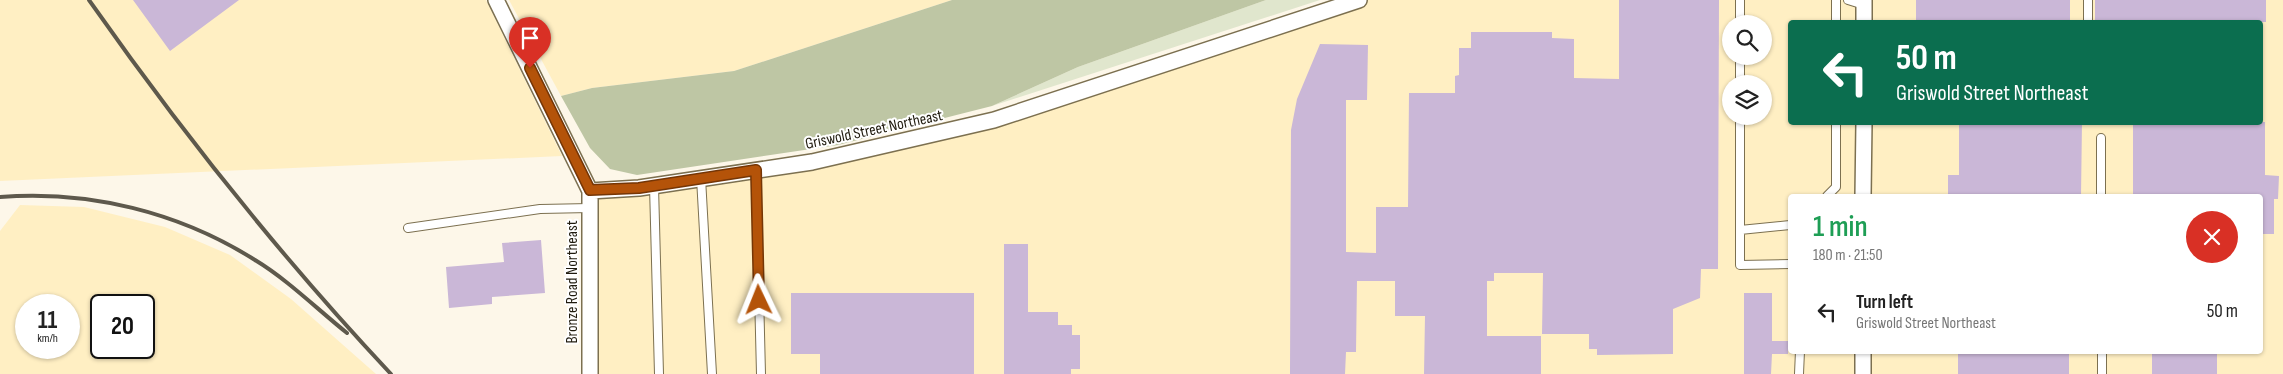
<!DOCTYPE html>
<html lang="en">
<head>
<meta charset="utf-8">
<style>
  body { margin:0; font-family:"Sofia Sans Condensed",sans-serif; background:#f6f6f6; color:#222; height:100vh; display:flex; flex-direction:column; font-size:19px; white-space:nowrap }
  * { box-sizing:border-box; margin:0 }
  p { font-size:16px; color:#767676 }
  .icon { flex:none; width:28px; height:28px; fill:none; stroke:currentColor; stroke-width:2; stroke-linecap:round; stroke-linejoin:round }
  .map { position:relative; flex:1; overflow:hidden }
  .details { position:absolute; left:1788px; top:194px; width:475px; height:160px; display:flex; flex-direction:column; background:#fff; border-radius:5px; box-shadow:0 1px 4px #0004 }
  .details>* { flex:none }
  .guide { position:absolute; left:1788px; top:20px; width:475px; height:105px; border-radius:5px; box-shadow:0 1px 4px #0004; background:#0b6e4f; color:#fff; overflow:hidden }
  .controls { position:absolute; left:1722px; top:15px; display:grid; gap:10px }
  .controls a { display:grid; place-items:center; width:50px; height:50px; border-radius:50%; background:#fff; box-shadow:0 1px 4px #0004; font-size:25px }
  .speed { position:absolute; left:15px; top:294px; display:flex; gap:10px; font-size:25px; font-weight:700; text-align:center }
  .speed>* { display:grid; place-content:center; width:65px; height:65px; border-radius:50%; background:#fff; box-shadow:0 1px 4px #0004; line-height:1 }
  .speed small { font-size:12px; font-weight:400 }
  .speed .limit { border:2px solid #111; border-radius:8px; background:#fff; color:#111 }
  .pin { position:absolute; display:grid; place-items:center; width:42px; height:42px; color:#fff; margin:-51px -21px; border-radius:50% 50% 50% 0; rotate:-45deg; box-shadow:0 0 5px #0007 }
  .pin .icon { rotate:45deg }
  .me { position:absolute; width:55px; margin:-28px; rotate:358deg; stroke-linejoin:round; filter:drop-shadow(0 0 4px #0008) }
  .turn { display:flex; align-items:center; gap:18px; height:105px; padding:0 25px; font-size:22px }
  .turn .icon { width:65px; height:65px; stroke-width:2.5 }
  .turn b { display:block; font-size:35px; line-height:42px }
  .round { display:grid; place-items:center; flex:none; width:52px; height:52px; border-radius:26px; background:#f6f6f6 }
  .summary { display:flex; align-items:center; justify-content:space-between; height:85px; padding:0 25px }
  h1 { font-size:30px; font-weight:600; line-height:38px; color:#1e9e55 }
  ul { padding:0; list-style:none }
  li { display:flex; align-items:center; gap:15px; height:65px; padding:0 25px }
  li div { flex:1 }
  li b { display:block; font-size:19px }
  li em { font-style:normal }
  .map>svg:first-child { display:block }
  .built { fill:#ffefc3; fill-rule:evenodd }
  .green { fill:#e0e6cd }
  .forest { fill:#bec6a4 }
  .building { fill:#cab7d7 }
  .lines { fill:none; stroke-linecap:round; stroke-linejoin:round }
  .service-casing { stroke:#7c7050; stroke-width:10 }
  .minor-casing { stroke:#7c7050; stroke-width:18 }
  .service { stroke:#fff; stroke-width:8 }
  .minor { stroke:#fff; stroke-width:15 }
  .rail { stroke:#5e594c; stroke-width:4 }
  .route-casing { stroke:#753606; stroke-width:12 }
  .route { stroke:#b45309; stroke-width:9 }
  .labels { text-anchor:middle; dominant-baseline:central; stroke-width:4; stroke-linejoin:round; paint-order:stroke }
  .street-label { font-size:16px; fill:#1f1a0d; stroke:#fff }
</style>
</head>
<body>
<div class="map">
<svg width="2283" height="374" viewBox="0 0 2283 374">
  <rect width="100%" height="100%" fill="#fdf7e9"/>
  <path class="built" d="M 0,0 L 486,0 L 562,156 L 0,181 Z
    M 509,0 L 952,0 L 734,71 L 592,88 L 561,96 Z
    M 1359,0 L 2283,0 L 2283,374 L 590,374 L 590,191 L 894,145 ZM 1790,22 L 2260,22 L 2260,122 L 1790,122 ZM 1731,24 L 1764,24 L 1764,56 L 1731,56 ZM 1731,84 L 1764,84 L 1764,116 L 1731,116 ZM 1790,196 L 2260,196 L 2260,351 L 1790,351 Z
    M 20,205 L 84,207 L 165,227 L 230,255 L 291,299 L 376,374 L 0,374 L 0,231 ZM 26,305 L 69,305 L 69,348 L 26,348 ZM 101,305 L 144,305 L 144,348 L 101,348 Z"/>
  <path class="green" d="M 1266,0 L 1320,0 L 992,106 L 1078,67 Z"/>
  <path class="forest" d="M 952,0 L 1266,0 L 1078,67 L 992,106 L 838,145 L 637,175 L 610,169 L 590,148 L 561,96 L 592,88 L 734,71 Z"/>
  <path class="building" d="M 133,0 L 239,0 L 170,51 Z
    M 1619,0 L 1719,0 L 1718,269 L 1701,269 L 1700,298 L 1673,309 L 1673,354 L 1597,355 L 1597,349 L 1589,349 L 1589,334 L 1542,334 L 1543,273 L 1494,273 L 1494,281 L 1487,281 L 1487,336 L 1541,336 L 1541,374 L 1424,374 L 1425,316 L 1395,316 L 1395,281 L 1357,281 L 1356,352 L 1346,352 L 1345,374 L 1290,374 L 1291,130 L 1297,99 L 1320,44 L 1368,45 L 1367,100 L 1346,100 L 1346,252 L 1376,253 L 1376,207 L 1408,207 L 1409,93 L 1455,93 L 1455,76 L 1459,75 L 1459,48 L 1471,48 L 1471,32 L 1552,32 L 1552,38 L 1574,39 L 1574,78 L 1619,79 Z
    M 1916,0 L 2070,0 L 2070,22 L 1916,22 Z
    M 2095,0 L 2266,0 L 2266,22 L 2095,22 Z
    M 1959,122 L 2082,122 L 2081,196 L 1948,196 L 1948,175 L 1959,175 Z
    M 2133,122 L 2265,122 L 2265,175 L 2279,176 L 2278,199 L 2274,199 L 2274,234 L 2260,234 L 2260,196 L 2133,196 Z
    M 541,240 L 545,293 L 492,297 L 492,304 L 449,308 L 446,267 L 504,262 L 502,243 Z
    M 1004,244 L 1028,244 L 1028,312 L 1058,312 L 1058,325 L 1072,325 L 1072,335 L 1080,335 L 1080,369 L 1071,369 L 1071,374 L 1004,374 Z
    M 791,293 L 974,293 L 974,374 L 820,374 L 820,354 L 791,354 Z
    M 1744,293 L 1772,293 L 1772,341 L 1788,341 L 1788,354 L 1772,354 L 1771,374 L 1744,374 Z
    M 1958,351 L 2069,351 L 2069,374 L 1958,374 Z
    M 2152,351 L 2217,351 L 2217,374 L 2152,374 Z"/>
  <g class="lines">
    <g class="service-casing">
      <path id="service" d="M 1740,0 L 1740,24
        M 1848,0 L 1864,5
        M 2088,0 L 2088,22
        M 1836,22 L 1836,0
        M 1740,56 L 1740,84
        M 1740,116 L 1740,265 L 1790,264
        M 2101,138 L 2101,196
        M 756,170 L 761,374
        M 701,178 L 712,374
        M 654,186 L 659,374
        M 1827,196 L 1836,187 L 1836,122
        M 408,228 L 540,209 L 590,208
        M 1740,230 L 1790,225
        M 2102,351 L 2102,374
        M 1799,374 L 1800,351"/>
    </g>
    <g class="minor-casing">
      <path id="minor" d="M 496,0 L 590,191 L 590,374
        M 1864,0 L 1864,22
        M 590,191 L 639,188 L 812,162 L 994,120 L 1359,0
        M 1863,196 L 1864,122
        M 1863,374 L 1863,351"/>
    </g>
    <use href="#service" class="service"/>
    <use href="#minor" class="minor"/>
    <path class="rail" d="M 89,0 C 181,131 281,257 391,374
      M 0,197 C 89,190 179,212 255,260 C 288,280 317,309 347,333"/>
  </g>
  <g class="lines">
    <g class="route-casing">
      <path id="route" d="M 530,68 L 590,190 L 639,188 L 756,170 L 759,300"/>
    </g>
    <use href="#route" class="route"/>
  </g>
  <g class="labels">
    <g class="street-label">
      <text transform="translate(874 130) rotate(-12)">Griswold Street Northeast</text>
      <text transform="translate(572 282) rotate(-90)">Bronze Road Northeast</text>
    </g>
  </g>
</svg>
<div class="controls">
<a><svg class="icon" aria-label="search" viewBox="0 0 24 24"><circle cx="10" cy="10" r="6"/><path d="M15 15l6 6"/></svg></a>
<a><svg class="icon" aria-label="layers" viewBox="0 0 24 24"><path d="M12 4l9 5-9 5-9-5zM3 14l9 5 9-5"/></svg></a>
</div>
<div class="speed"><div>11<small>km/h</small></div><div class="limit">20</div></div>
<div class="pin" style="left:530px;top:68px;background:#d93025"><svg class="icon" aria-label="arrive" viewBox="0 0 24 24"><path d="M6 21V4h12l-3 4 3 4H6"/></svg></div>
<svg class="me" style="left:759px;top:300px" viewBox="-20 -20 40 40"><path d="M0-17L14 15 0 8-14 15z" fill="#b45309" stroke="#fff" stroke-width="4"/></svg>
<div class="guide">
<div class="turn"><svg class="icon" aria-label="left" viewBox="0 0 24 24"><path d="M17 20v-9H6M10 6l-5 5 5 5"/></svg><div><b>50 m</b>Griswold Street Northeast</div></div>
</div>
<section class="details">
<div class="summary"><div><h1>1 min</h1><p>180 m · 21:50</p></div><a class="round" style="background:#d93025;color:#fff"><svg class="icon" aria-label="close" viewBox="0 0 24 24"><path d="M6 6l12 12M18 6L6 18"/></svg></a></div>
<ul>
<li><svg class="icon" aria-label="left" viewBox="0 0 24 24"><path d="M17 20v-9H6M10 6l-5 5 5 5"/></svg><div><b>Turn left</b><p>Griswold Street Northeast</p></div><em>50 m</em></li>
</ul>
</section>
</div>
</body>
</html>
